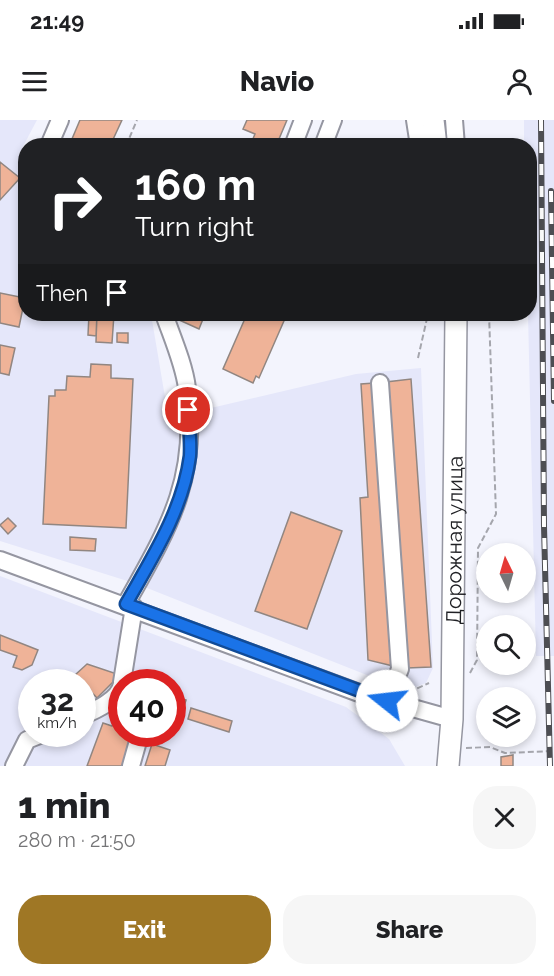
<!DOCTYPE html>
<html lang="en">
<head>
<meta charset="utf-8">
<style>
  body { margin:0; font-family:Raleway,sans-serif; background:#f6f6f6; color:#202124; height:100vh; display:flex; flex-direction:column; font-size:22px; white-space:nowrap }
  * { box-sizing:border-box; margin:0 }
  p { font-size:20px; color:#757577 }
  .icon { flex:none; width:33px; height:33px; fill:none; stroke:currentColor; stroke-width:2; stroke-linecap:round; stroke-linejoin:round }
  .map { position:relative; height:646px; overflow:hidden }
  .details { display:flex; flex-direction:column; background:#fff; flex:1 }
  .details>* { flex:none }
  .top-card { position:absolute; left:18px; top:18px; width:519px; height:183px; border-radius:24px; box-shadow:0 3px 9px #0003; background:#202124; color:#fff; overflow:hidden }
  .needle { width:39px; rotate:355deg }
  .tools { position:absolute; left:476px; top:423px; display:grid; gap:12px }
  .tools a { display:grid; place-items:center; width:60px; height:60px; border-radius:50%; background:#fff; box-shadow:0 3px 9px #0003; font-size:30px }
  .speed { position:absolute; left:18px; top:549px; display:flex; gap:12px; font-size:30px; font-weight:700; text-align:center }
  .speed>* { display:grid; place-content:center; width:78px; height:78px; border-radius:50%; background:#fff; box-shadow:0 3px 9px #0003; line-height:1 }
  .speed small { font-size:15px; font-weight:400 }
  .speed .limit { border:9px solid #d22; background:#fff; color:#111 }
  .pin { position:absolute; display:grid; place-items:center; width:51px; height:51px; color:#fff; margin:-26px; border:3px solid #fff; border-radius:50%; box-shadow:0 2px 6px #0007 }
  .me { position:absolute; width:66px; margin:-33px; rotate:286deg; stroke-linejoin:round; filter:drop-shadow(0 0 4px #0008) }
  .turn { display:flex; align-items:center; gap:21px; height:126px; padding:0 18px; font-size:27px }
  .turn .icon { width:78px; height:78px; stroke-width:2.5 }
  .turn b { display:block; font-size:42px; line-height:51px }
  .then { display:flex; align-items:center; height:57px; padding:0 18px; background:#0003; gap:12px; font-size:22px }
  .round { display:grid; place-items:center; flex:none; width:63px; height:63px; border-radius:24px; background:#f6f6f6 }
  .headline { display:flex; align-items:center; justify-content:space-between; height:102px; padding:0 18px }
  h1 { font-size:36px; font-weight:800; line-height:45px }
  .cta { display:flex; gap:12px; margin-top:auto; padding:12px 18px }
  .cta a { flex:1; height:69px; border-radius:24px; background:#9f7725; color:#fff; font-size:24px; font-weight:800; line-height:69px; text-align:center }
  .cta a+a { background:#f6f6f6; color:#202124 }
  .status { display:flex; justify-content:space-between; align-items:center; height:42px; padding:0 30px; background:#fff; direction:ltr }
  .status svg { height:16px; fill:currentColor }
  header { display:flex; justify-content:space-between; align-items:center; height:78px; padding:0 18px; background:#fff; font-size:27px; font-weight:800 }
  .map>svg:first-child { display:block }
  .built { fill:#e5e7fa; fill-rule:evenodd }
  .building { fill:#efb398; stroke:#918681; stroke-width:1.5 }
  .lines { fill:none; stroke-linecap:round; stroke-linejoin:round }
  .minor-casing { stroke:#9596a1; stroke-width:20 }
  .major-casing { stroke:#9596a1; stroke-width:24 }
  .path { stroke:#a5a6ad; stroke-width:2; stroke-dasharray:6 3; stroke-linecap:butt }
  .minor { stroke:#fff; stroke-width:16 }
  .major { stroke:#fff; stroke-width:21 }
  .rail-casing { stroke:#4d4e53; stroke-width:6 }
  .rail { stroke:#fff; stroke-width:4; stroke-dasharray:11; stroke-linecap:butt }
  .route-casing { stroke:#114b97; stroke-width:15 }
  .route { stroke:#1a73e8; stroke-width:10 }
  .labels { text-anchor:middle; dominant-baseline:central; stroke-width:5; stroke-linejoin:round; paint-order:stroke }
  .street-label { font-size:21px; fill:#202125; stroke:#fff }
</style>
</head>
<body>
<div class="status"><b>21:49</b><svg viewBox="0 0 49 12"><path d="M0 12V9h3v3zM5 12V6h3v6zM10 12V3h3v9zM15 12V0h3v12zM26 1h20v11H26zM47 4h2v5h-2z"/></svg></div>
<header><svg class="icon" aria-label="menu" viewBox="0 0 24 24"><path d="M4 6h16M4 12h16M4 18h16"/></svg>Navio<svg class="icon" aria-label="person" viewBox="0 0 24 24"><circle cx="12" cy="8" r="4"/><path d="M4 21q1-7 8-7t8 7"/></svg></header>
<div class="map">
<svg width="554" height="646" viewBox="0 0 554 646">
  <rect width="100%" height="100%" fill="#f3f4fd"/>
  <path class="built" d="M 0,0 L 37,0 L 19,34 L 26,41 L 26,194 L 151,194 L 168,295 L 198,291 L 356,254 L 421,248 L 433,548 L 426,563 L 408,570 L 392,565 L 137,464 L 0,421 Z
    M 524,0 L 554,0 L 554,536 L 536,536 L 528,194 L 530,26 L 524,25 Z
    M 0,456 L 346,587 L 389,619 L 405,646 L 0,646 ZM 32,562 L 82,562 L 82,614 L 32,614 ZM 122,562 L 172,562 L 172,614 L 122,614 Z"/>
  <path class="building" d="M 80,0 L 122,0 L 110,26 L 69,26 Z
    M 247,0 L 287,0 L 276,26 L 250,26 L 255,14 L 243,9 Z
    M 0,42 L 20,58 L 0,80 Z
    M 0,173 L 25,178 L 19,207 L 0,203 Z
    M 89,194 L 97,194 L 96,216 L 88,215 Z
    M 97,194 L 114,194 L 112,223 L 96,222 Z
    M 166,194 L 205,194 L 199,209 Z
    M 247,194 L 287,194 L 259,258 L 256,256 L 253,263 L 223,249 Z
    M 117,213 L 128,213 L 128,223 L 117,222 Z
    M 0,225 L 15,228 L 9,255 L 0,253 Z
    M 91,244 L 111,245 L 111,258 L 133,259 L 126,408 L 43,404 L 49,276 L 55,276 L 55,270 L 66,270 L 67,256 L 90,257 Z
    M 411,259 L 431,547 L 407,548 L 386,262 Z
    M 374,263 L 393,546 L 368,540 L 360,378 L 368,377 L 361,264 Z
    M 291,392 L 342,411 L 307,509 L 255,491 Z
    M 8,398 L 16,406 L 8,414 L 0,405 Z
    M 70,417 L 96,419 L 95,431 L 70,430 Z
    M 0,515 L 38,530 L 32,545 L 22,550 L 13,547 L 17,536 L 0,530 Z
    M 87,544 L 120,555 L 97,578 L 75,555 Z
    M 172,576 L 186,580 L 178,606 L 172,604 Z
    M 191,588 L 232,601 L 229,612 L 188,599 Z
    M 115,598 L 122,600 L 122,614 L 134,614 L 122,646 L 87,646 L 103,603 L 112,606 Z
    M 152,624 L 170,630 L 165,646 L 145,646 Z
    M 513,635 L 513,646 L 501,646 L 501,637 Z"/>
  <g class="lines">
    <g class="minor-casing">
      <path id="minor" d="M 415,0 L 419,26
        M 454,0 L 456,26
        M 54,26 L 51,21 L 60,0
        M 293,26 L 303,0
        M 323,26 L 333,0
        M 380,263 L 400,549 L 387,581
        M 0,440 L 359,573 L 452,599
        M 126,484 C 168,409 199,359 187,268 C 184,244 172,217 164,194
        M 122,562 L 134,487
        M 82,596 C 96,590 119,580 122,564
        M 14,646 L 27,620 L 42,614
        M 131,646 L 140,614"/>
    </g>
    <g class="major-casing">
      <g id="major">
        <path d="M 433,0 L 436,26"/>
        <path id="s1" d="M 448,646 L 452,599 L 456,194"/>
      </g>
    </g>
    <path class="path" d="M 126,26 L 137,0
      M 418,238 L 428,194
      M 470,553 L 477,540 L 478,428 L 496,394 L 489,194
      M 409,572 L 429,563
      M 466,628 L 490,627 L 505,633 L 554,631"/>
    <use href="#minor" class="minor"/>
    <use href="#major" class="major"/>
    <g class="rail-casing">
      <path id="rail" d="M 541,0 L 544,406 L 550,646
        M 551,71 L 554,281"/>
    </g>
    <use href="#rail" class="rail"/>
  </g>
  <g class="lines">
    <g class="route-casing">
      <path id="route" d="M 188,290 C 189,305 191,321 190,336 C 183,390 152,438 126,484 L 387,581"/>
    </g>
    <use href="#route" class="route"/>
  </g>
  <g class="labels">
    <g class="street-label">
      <text stroke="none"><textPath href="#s1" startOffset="226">Дорожная улица</textPath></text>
    </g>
  </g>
</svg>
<div class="tools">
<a><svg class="needle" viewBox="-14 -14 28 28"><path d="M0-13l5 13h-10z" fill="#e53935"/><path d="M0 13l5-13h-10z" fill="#757577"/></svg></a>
<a><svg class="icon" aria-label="search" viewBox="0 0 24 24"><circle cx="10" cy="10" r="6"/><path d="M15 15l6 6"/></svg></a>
<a><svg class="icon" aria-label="layers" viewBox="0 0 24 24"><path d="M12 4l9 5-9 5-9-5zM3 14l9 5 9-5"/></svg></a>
</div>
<div class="speed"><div>32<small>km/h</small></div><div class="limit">40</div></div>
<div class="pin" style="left:188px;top:290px;background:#d93025"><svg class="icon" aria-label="arrive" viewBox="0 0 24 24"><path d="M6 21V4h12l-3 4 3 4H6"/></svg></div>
<svg class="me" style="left:387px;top:581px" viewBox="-20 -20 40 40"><circle r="19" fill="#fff"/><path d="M0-13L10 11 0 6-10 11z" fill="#1a73e8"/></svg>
<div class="top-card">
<div class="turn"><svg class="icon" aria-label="right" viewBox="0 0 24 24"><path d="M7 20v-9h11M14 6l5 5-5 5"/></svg><div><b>160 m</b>Turn right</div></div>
<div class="then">Then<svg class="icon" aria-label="arrive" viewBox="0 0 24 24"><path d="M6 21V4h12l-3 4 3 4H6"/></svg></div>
</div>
</div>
<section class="details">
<div class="headline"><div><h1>1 min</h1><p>280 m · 21:50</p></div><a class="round"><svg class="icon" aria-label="close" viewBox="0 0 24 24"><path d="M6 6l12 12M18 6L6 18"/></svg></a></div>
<div class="cta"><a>Exit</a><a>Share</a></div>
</section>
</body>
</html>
